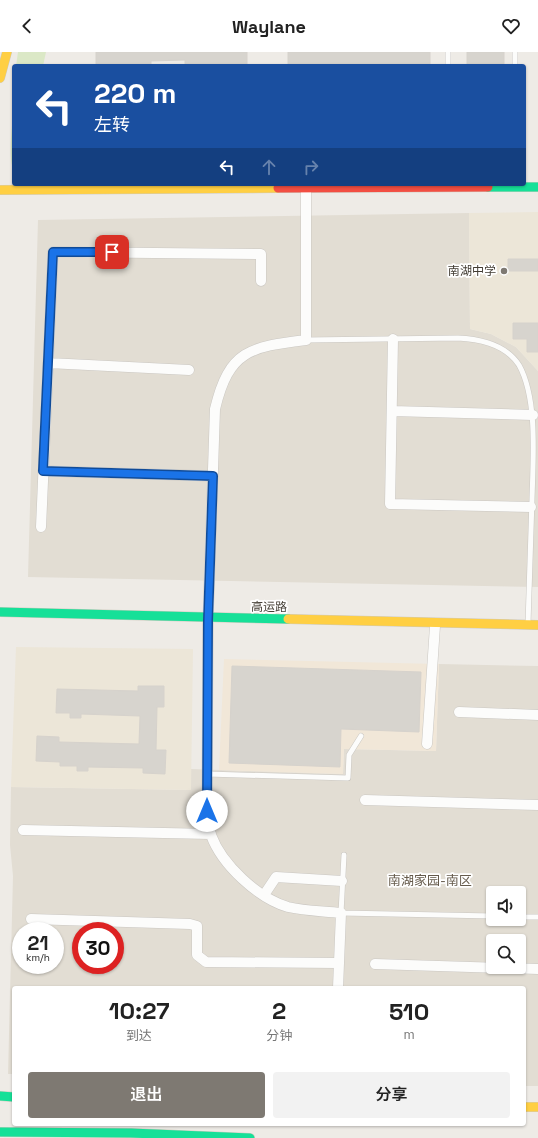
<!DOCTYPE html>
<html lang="zh">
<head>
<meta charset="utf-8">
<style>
  body { margin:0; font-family:"Space Grotesk","Noto Sans SC",sans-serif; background:#f2f2f2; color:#222; height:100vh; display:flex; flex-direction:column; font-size:15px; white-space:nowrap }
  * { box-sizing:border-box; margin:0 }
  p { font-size:13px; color:#767676 }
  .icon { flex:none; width:22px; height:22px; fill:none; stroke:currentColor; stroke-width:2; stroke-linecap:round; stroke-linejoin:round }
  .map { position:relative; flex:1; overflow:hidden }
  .sheet { position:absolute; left:12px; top:934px; width:514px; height:140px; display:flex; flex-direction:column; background:#fff; border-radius:4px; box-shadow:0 1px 3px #0004 }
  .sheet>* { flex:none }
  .banner { position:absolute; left:12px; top:12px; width:514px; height:122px; border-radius:4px; box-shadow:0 1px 3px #0004; background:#1a4fa0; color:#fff; overflow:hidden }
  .buttons { position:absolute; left:486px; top:834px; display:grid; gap:8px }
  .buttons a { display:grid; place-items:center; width:40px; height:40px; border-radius:4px; background:#fff; box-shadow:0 1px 3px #0004; font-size:20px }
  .speed { position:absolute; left:12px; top:870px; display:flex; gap:8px; font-size:20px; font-weight:700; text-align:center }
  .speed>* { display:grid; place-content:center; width:52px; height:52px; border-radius:50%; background:#fff; box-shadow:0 1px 3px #0004; line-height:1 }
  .speed small { font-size:10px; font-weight:400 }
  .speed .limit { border:6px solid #d22; background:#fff; color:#111 }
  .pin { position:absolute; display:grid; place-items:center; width:34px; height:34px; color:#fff; margin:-17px; border-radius:8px; box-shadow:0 2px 6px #0006 }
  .me { position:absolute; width:44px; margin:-22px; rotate:0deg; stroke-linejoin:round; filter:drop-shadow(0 0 3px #0008) }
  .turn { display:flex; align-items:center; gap:14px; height:84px; padding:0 16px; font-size:18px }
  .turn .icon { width:52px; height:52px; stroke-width:2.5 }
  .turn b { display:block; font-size:28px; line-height:34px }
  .lanes { display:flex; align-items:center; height:38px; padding:0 16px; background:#0003; justify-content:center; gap:20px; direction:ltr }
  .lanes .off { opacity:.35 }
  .eta { display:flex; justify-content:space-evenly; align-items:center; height:68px; text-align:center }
  .eta b { font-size:24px; font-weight:600; line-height:28px }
  .action { display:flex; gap:8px; margin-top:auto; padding:8px 16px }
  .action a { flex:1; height:46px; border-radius:4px; background:#7e7972; color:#fff; font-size:16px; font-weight:600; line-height:46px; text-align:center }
  .action a+a { background:#f2f2f2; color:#222 }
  header { display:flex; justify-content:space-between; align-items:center; height:52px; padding:0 16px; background:#fff; font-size:18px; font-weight:600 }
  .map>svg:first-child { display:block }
  .residential { fill:#e2ddd3; fill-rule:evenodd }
  .commercial { fill:#f1e7d8 }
  .education { fill:#ece6d8 }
  .green { fill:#dbe8c6 }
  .building { fill:#d7d4ce; stroke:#d6d2cc }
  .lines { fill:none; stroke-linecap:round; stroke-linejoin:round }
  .lane-casing { stroke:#cac7c2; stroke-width:6 }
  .street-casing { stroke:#cac7c2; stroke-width:11 }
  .fast-casing { stroke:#cecabe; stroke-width:10 }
  .slow-casing { stroke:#cecabe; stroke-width:10 }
  .jam-casing { stroke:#cecabe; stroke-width:10 }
  .lane { stroke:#fcfcfb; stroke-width:5 }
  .street { stroke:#fcfcfb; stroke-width:10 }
  .fast { stroke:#16e098; stroke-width:9 }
  .slow { stroke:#ffcf43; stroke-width:9 }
  .jam { stroke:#f24e42; stroke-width:9 }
  .route-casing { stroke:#114b97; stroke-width:10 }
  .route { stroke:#1a73e8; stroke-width:7 }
  .poi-dot { fill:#7e7972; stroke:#fff; stroke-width:1.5 }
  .labels { text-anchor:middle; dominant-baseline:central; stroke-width:3.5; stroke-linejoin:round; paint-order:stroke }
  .poi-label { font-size:12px; fill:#423c33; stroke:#fff; text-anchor:end }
  .street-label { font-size:12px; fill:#423c33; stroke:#fff }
  .neighbourhood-label { font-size:13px; fill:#655a4b; stroke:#fff }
</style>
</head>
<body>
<header><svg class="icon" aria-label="back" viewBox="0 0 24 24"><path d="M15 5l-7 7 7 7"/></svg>Waylane<svg class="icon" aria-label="heart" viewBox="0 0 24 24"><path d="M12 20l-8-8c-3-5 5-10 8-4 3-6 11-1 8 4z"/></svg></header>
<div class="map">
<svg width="538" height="1086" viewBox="0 0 538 1086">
  <rect width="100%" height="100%" fill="#eeebe6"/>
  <path class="residential" d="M 469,161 L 470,277 L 491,282 L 516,295 L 538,319 L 538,535 L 28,525 L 38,168 Z
    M 439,612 L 538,614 L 538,1034 L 524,1034 L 524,936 L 14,936 L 14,1022 L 8,1022 L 13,824 L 10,793 L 11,735 L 190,738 L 191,717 L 343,722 L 344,697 L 436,699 ZM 493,841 L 519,841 L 519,867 L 493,867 ZM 21,879 L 55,879 L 55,913 L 21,913 ZM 81,879 L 115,879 L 115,913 L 81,913 ZM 493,889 L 519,889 L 519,915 L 493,915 Z"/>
  <path class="commercial" d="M 224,607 L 439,612 L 436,699 L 344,697 L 343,722 L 219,718 Z"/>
  <path class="education" d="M 538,160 L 538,319 L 516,295 L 491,282 L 470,277 L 469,161 Z
    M 16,595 L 193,597 L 191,738 L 11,735 Z"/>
  <path class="green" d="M 18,0 L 46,0 L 43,14 L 16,14 Z
    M 14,54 L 14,118 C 7,107 13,68 14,54 Z"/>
  <path class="building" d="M 96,0 L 247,0 L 247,14 L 185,14 L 185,8 L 151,9 L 151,14 L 96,14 Z
    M 288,0 L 430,0 L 430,14 L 288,14 Z
    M 467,0 L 504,0 L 504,14 L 467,14 Z
    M 508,207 L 538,207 L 538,219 L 508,219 Z
    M 513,271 L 538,271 L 538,300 L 527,300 L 527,287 L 513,287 Z
    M 232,614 L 421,620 L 419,680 L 341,677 L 340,715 L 229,711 Z
    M 138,634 L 164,634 L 164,655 L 157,655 L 156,698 L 166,698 L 165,722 L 143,721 L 143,716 L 88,715 L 88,719 L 77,719 L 77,714 L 60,714 L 60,710 L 36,709 L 37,684 L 59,685 L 59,690 L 139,692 L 140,664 L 81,662 L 81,666 L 70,666 L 70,661 L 56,661 L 57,637 L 138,639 Z"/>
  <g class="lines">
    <g class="lane-casing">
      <path id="lane" d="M 448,0 L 448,14
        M 515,0 L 515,14
        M 306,288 L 458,286 C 480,287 506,293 519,313 C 538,347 533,408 532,447 C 531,489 529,530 528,572
        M 207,722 L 348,726 L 349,703 L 361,684
        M 344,803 L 341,861 L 493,864
        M 519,865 L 538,865"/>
    </g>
    <g class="street-casing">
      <path id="street" d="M 306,136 L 306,288 C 250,295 229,298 215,357 L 208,569 L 207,759 C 208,766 208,776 211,783 C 222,813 258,846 288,855 C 305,859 323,859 341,861 L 338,936
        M 393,287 L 390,452 L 531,455
        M 48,311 L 189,318
        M 392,359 L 533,363
        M 43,419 L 213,424
        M 41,475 L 53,200 L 261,202 L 261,229
        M 459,660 L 538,663
        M 427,692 L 435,574
        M 365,748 L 538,753
        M 23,778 L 211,782
        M 264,843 L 276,825 L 342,829
        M 31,867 L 190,872 L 197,874 L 197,903 L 206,910 L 338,911
        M 375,912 L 538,917"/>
    </g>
    <g class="fast-casing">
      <path id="fast" d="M 488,135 L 538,135
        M 0,560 L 288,567
        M 0,1044 L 14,1045
        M 0,1080 L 131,1081 L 250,1086"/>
    </g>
    <g class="slow-casing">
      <path id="slow" d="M 0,26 L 7,0
        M 0,138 L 278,136
        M 288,567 L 538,573
        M 524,1055 L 538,1055"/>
    </g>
    <g class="jam-casing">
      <path id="jam" d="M 278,136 L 488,135"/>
    </g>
    <use href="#lane" class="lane"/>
    <use href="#street" class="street"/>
    <use href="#fast" class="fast"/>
    <use href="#slow" class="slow"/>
    <use href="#jam" class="jam"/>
  </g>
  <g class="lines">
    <g class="route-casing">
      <path id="route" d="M 112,200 L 53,200 L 43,419 L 213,424 L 208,569 L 207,759"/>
    </g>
    <use href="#route" class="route"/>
  </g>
  <circle class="poi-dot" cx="504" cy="219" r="4"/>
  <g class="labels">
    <g class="poi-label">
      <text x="496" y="219">南湖中学</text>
    </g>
    <g class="street-label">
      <text transform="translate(269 555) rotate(1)">高运路</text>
    </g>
    <g class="neighbourhood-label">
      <text x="430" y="828">南湖家园-南区</text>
    </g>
  </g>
</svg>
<div class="buttons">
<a><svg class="icon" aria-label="sound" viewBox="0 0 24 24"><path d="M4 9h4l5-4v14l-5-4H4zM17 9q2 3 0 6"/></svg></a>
<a><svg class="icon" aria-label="search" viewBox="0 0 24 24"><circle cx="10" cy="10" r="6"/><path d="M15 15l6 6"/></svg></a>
</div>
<div class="speed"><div>21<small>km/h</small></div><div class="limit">30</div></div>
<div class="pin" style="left:112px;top:200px;background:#d93025"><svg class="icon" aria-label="arrive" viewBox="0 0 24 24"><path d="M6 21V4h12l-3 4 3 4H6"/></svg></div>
<svg class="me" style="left:207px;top:759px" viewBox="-20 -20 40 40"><circle r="19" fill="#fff"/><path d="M0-13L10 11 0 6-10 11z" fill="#1a73e8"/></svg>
<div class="banner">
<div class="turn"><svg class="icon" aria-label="left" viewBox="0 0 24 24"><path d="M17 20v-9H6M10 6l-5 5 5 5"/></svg><div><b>220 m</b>左转</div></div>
<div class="lanes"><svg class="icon" aria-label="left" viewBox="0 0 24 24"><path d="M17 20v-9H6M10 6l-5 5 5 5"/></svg><svg class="icon off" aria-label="ahead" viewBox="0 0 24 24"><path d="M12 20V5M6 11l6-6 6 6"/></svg><svg class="icon off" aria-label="right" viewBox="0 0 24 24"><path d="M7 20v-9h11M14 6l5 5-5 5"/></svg></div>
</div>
<section class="sheet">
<div class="eta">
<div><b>10:27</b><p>到达</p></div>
<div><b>2</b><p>分钟</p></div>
<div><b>510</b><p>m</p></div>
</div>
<div class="action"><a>退出</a><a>分享</a></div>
</section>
</div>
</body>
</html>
